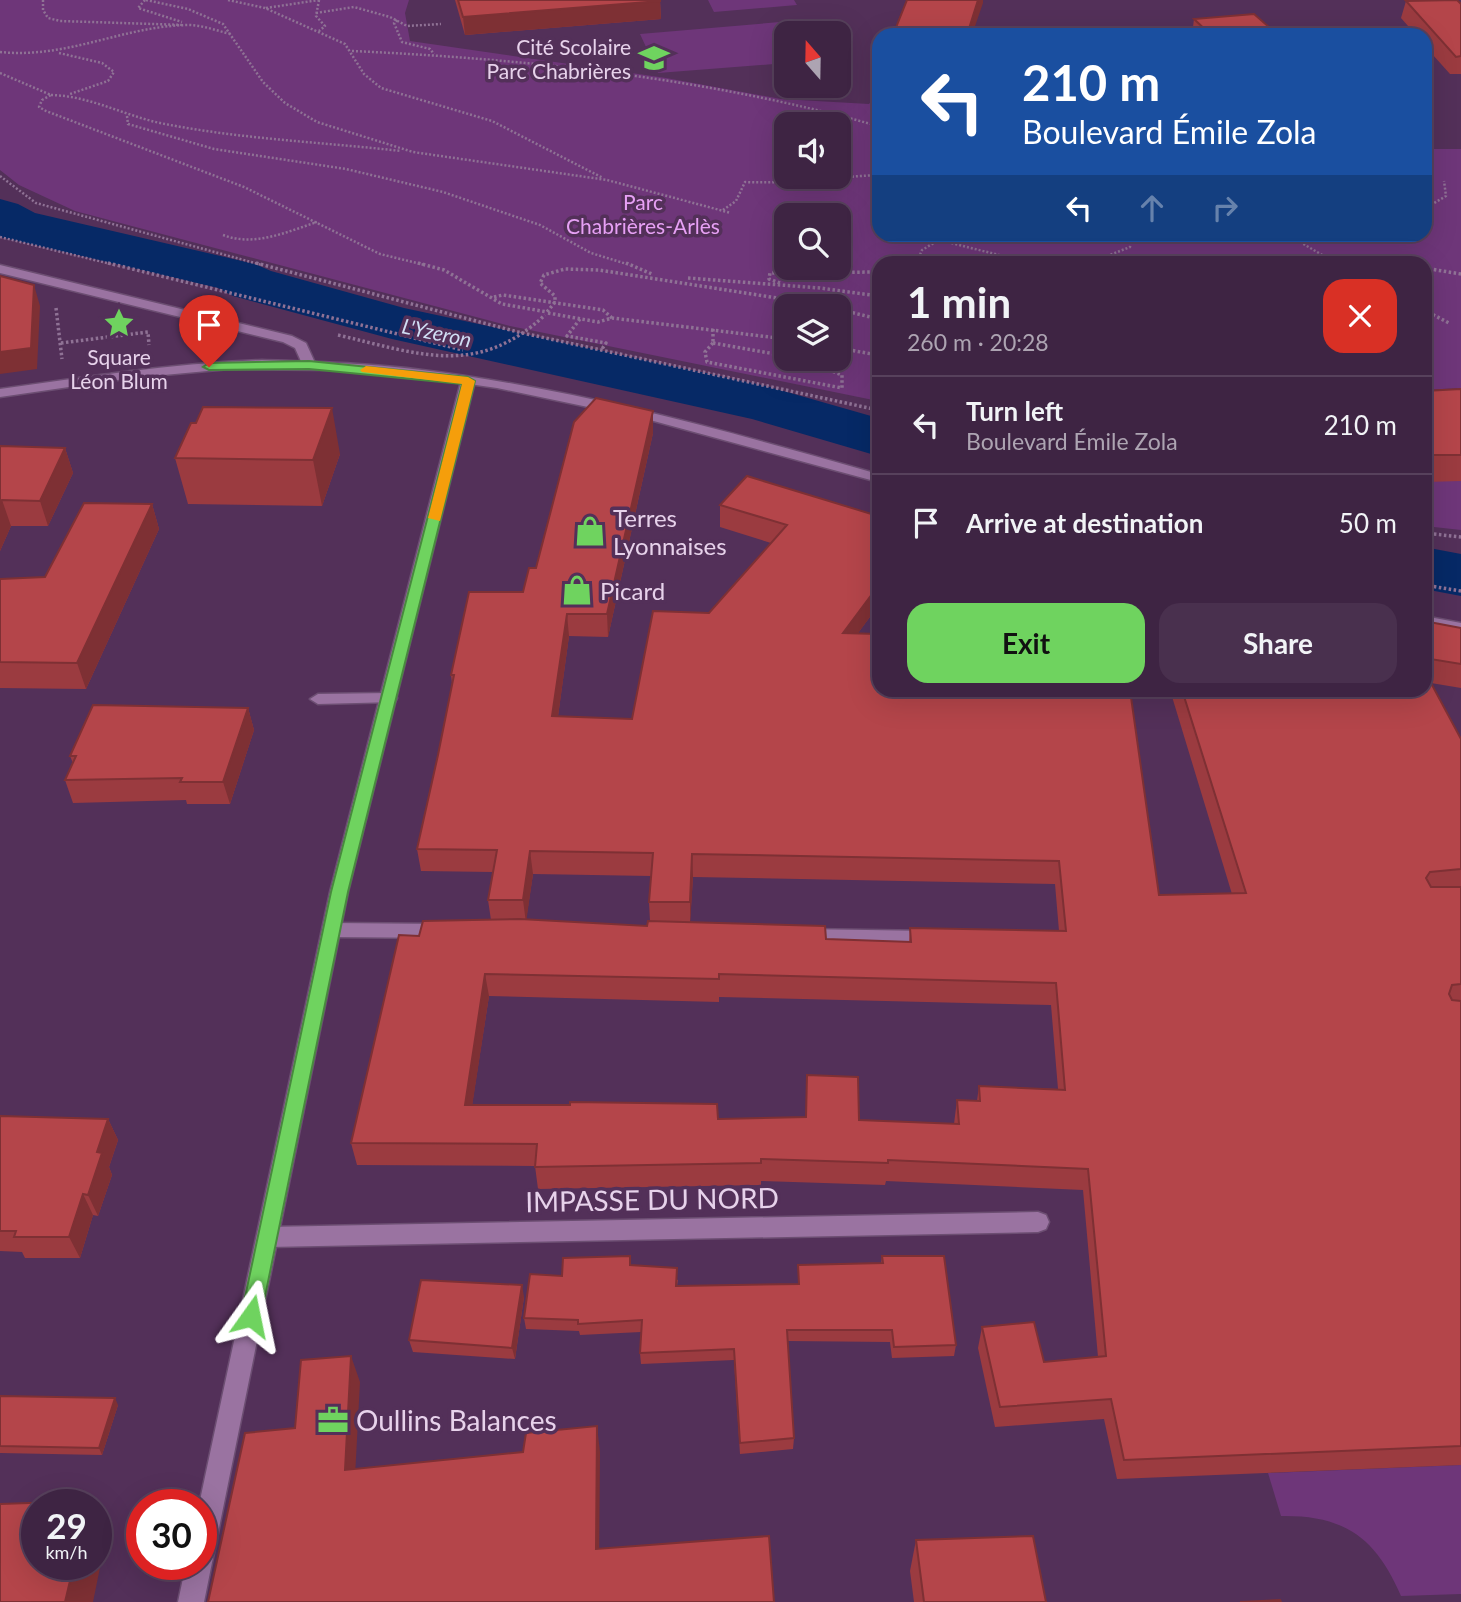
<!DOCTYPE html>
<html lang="en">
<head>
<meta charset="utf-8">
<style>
  body { margin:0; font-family:Lato,sans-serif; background:#49304e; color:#f1f3f6; height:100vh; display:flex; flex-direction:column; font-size:26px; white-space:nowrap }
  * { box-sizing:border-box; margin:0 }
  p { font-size:23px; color:#ada4b2 }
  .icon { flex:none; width:38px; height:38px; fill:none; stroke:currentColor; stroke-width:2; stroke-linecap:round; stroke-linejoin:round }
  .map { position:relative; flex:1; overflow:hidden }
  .panel { position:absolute; left:872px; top:256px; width:560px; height:441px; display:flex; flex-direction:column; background:#3e2443; border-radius:21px; box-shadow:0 7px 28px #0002,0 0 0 2px #57415c }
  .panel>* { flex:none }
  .guide { position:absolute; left:872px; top:28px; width:560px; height:214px; border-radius:21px; box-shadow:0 7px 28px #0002,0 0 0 2px #57415c; background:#1a4fa0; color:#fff; overflow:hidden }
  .needle { width:46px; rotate:340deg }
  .tools { position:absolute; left:774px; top:21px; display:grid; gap:14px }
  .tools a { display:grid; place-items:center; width:77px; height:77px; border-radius:14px; background:#3e2443; box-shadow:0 7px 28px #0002,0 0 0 2px #57415c; font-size:35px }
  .speed { position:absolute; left:21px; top:1489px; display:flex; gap:14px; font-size:35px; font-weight:700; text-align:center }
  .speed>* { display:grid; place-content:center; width:91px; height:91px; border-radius:50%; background:#3e2443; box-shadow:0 7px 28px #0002,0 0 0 2px #57415c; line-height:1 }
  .speed small { font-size:18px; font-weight:400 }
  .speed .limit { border:10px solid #d22; background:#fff; color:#111 }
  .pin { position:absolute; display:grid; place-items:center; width:60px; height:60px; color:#fff; margin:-72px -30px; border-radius:50% 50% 50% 0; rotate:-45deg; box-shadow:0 0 7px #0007 }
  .pin .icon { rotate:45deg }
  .me { position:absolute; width:77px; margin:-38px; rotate:12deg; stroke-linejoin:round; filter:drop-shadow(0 0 5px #0008) }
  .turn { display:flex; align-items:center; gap:24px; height:147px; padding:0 35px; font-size:32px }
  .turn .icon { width:91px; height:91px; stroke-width:2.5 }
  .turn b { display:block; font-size:49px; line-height:60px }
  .lanes { display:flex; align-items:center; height:66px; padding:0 35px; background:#0003; justify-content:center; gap:35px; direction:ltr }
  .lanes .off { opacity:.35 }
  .round { display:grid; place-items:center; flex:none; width:74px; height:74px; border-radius:21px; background:#49304e }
  .headline { display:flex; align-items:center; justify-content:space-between; height:119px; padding:0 35px }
  h1 { font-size:42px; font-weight:700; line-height:52px }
  .button { display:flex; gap:14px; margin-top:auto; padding:14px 35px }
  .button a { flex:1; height:80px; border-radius:21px; background:#6fd35f; color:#111; font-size:28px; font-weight:700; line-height:80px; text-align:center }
  .button a+a { background:#49304e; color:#f1f3f6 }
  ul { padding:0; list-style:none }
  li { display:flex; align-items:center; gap:21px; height:98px; padding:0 35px; border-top:2px solid #57415c }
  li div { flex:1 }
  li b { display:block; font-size:26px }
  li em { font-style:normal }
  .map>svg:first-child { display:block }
  .green { fill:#6e3679; fill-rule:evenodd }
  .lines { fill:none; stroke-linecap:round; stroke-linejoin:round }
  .river { fill:#062966; fill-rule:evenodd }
  .service-casing { stroke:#6c4e72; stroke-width:3 }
  .minor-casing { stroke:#6c4e72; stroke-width:3 }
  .secondary-casing { stroke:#6c4e72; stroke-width:3 }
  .path-far1 { stroke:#8f7295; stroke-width:2.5; stroke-dasharray:2 2; stroke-linecap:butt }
  .path { stroke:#8f7295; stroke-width:3.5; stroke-dasharray:2.5 2.5; stroke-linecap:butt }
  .service { fill:#9a73a1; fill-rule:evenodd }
  .minor { fill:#9a73a1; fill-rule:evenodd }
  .secondary { fill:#9a73a1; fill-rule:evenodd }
  .path-bridge { stroke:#8f7295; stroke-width:3.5; stroke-dasharray:2.5 2.5; stroke-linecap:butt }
  .wall { fill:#9b3b40; fill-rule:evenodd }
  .shaded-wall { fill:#7e3034 }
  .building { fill:#b4454a; stroke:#7e3034; stroke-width:2; fill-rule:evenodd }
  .route { fill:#6fd35f; stroke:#48893e; stroke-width:2 }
  .slow { fill:#f59e0b }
  .labels { text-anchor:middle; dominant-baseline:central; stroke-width:7; stroke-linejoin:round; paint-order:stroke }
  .far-poi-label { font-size:21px; fill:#e7d2eb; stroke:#533059; text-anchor:end }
  .far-park-label { font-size:21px; fill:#e7a0f5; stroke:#533059 }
  .far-water-label { font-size:21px; font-style:italic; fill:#d0def4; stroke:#533059 }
  .poi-label { font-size:24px; fill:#e7d2eb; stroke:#533059; text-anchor:start }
  .near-street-label { font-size:28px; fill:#e7d2eb; stroke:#533059 }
  .near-poi-label { font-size:28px; fill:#e7d2eb; stroke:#533059; text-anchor:start }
</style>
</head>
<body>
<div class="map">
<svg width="1461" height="1602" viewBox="0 0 1461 1602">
  <rect width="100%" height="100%" fill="#533059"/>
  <path class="green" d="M 0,0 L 409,0 L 405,13 L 410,41 L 666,78 L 781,99 L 869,104 L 873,99 L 878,100 L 878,234 L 1424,234 L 1425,149 L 1461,149 L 1461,388 L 1425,390 L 1424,262 L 878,262 L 878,401 L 510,326 L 75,211 L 19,185 L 0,170 ZM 786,124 L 838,124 L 838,177 L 786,177 ZM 786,215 L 838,215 L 838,268 L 786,268 ZM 786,306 L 838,306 L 838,359 L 786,359 Z
    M 708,0 L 794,0 L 797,5 L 714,12 Z
    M 804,20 L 809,33 L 786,33 L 786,63 L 658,73 L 640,34 Z
    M 1425,416 L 1461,418 L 1461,530 L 1425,526 Z
    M 1461,1465 L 1461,1594 L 1401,1596 C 1376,1538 1345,1515 1281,1516 L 1268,1473 Z"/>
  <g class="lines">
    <path class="river" d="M 0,199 L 18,204 L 35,213 L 255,264 L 271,271 L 404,308 L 766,386 L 878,418 L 878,456 L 752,419 L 392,339 L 233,296 L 218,288 L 0,237 Z
      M 1424,547 L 1461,554 L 1461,596 L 1424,589 Z"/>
    <g class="service-casing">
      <path id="service" d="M 389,693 L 395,694 L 397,698 L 395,702 L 318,704 L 310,699 L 318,694 Z
        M 332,923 L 444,924 L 451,926 L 453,931 L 451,936 L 444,938 L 332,937 L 325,935 L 323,930 L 325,925 Z
        M 804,929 L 930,931 L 937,933 L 939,938 L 937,943 L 930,945 L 804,943 L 797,941 L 795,936 L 797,931 Z
        M 1038,1212 L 1046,1215 L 1049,1222 L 1046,1229 L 1038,1232 L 268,1247 L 260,1244 L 257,1237 L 260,1230 L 268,1227 Z"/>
    </g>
    <g class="minor-casing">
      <path id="minor" d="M 0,265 L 292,336 L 306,343 L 316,365 L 314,368 L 304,368 L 295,348 L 283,342 L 0,273 Z
        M 468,377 L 475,381 L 348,892 L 204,1602 L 178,1602 L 186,1564 L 201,1564 L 201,1505 L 199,1505 L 330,892 L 461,381 Z"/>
    </g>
    <g class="secondary-casing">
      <path id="secondary" d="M 262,360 C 315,362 369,363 422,370 C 577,389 728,431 878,474 L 878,482 L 650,420 L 497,388 L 420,377 L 341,370 L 229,369 L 131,378 L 0,397 L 0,389 C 87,377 174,363 262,360 Z
        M 1424,616 L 1461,623 L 1461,633 L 1424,626 Z"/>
    </g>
    <path class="path-far1" d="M 43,0 L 43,10 L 48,18 L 60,21 L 184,25
      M 145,0 L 138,8 L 182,22
      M 146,0 L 188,9 L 223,24 L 263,82 L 285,103 L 317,122 L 413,152 L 607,180 L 731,213
      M 228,0 L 265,8 L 345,44 L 364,74 L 381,88 L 492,121 L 603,178
      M 319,0 L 316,16 L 325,26 L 319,31
      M 266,8 L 319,0
      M 316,13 L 354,7 L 390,17 L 407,26 L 441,24
      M 397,20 L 394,23 L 402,42 L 430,49 L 434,54
      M 352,51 C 528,59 708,78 878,126
      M 0,52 C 68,59 123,26 188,25 C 203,25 217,31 231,34
      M 59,53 L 102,63 L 114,72 L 108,81 L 70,94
      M 0,73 L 51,95 L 42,100 L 39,107 L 46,111 L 244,187 L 380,254 L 425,265
      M 51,95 C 90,96 123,115 160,123 C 239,139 321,142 401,151
      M 127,116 L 128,124 L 214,149 L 346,169 L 443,192 L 540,225 L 591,253 L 630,265
      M 0,176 L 36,203 L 262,265
      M 1424,209 L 1446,196 L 1444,181
      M 723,210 L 736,201 L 745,182 C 790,184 833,177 878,175
      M 935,234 L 939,240 L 1007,257 L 1082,262
      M 1286,234 L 1331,260
      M 223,235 C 254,247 287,232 317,222
      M 0,237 L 115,265
      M 1250,258 L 1361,262
      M 917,262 L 922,250 L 939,240
      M 1092,262 L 1130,247 L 1131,234"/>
    <path class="path" d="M 108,263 L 463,350
      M 256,263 L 518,332 L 878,410
      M 418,263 L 444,270 L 502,304 L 547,312 L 555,302 L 555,296 L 540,283 L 544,275 L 565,269 L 599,270 L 828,306
      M 626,263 L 652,274
      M 1424,268 L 1461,274
      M 688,278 L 820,288 L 878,296
      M 780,283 L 769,279 L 770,273 L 878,272
      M 494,297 L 503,295 L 603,310 L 612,318
      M 56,308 L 62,359
      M 838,309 L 878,319
      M 1424,310 L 1449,323
      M 548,313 L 598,322 L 612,318 L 786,339
      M 580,319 L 567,336 L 606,343 L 602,349
      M 713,329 L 713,343
      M 61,343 L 148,332 L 149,345
      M 713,343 L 705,352 L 707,362 L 842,388 L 842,375 L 801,359
      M 713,343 L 786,356
      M 838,348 L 878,355
      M 1424,533 L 1461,537
      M 1424,585 L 1461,591"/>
    <use href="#service" class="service"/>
    <use href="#minor" class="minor"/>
    <use href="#secondary" class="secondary"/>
    <path class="path-bridge" d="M 338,335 C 419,354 477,378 545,315"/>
  </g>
  <path class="wall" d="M 455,0 L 660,0 L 661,19 L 465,35 Z
    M 1406,1 L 1461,4 L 1461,74 L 1450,74 L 1424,45 L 1424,35 L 1416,35 L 1401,18 Z
    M 1194,19 L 1278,35 L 1192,35 Z
    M 1032,234 L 1117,234 L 1116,243 Z
    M 1461,389 L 1461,481 L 1424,482 L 1424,391 Z
    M 653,433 L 608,637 L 569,636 L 558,716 L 632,719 L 709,613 L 771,543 L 720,527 L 720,505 L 747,476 L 878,606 L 858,633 L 1159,895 L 1232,894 L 1170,690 L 1424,690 L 1424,621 L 1461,628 L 1461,688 L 1431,683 L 1461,739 L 1461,1465 L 1117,1479 L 1104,1419 L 995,1427 L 978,1348 L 982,1327 L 1044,1362 L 1098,1357 L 1083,1190 L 886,1181 L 885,1185 L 761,1181 L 761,1185 L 538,1189 L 535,1166 L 357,1165 L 351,1143 L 419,936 L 491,920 L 488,900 L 493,872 L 421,871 L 417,849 L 438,755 L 452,683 L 451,675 L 523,592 L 536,568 ZM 533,874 L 651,876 L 649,902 L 650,921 L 647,926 L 526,920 ZM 693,877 L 1055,884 L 1059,931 L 910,928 L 909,942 L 826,939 L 690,922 ZM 489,996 L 719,1002 L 719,997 L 1051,1005 L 1058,1089 L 979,1086 L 977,1101 L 957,1100 L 954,1124 L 859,1120 L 718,1119 L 472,1105 Z
    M 0,446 L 65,448 L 73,473 L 48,526 L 11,526 L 0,551 Z
    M 340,454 L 322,506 L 188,504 L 175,458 Z
    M 152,504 L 159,529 L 86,689 L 0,688 L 0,579 L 45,577 Z
    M 248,708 L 254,730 L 230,804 L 187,804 L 186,800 L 73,803 L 65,780 L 73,763 L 70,756 Z
    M 0,1116 L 108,1119 L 118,1140 L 109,1167 L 112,1175 L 98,1216 L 93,1215 L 80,1258 L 25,1258 L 22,1252 L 0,1251 Z
    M 630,1256 L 631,1265 L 678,1280 L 677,1286 L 798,1284 L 798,1265 L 881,1263 L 882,1256 L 956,1345 L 954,1356 L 892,1358 L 890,1342 L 788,1341 L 794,1438 L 793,1449 L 740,1454 L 734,1360 L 641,1364 L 640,1353 L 641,1332 L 580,1335 L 579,1331 L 526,1329 L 524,1318 L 562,1276 Z
    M 524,1297 L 515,1359 L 413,1352 L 409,1340 Z
    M 0,1396 L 118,1405 L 102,1455 L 0,1453 Z
    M 916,1540 L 1046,1602 L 914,1602 L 910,1571 Z"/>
  <path class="shaded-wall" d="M 978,0 L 983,0 L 983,3 L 972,35 L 967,35 Z
    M 660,1 L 661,19 L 465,35 L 463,17 Z
    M 34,285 L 40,306 L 37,369 L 0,374 L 0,352 Z
    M 332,408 L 340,454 L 322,506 L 313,460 Z
    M 653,411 L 653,433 L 608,637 L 607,614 Z
    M 65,448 L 73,473 L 48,526 L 40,501 Z
    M 2,500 L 11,526 L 0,551 L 0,504 Z
    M 152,504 L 159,529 L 86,689 L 77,663 Z
    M 878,586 L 878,606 L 842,655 L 843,633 Z
    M 567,614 L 569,636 L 555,739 L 552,716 Z
    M 248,708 L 254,730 L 230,804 L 223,782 Z
    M 530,851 L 533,874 L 526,923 L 523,900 Z
    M 692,854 L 693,877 L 690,925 L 690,902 Z
    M 485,974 L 489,996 L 469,1127 L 465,1105 Z
    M 108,1119 L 118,1140 L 109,1167 L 112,1175 L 98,1216 L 88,1195 L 97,1152 Z
    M 83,1194 L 93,1215 L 80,1258 L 69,1237 Z
    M 522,1285 L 524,1297 L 515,1359 L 512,1348 Z
    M 351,1356 L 360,1382 L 354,1496 L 345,1470 Z
    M 115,1398 L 118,1405 L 102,1455 L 99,1448 Z
    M 597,1426 L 600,1452 L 599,1573 L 596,1549 Z
    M 96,1515 L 107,1533 L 93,1602 L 65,1602 L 74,1564 L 96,1564 Z"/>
  <path class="building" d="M 458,0 L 660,0 L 660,1 L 463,17 Z
    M 907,0 L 978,0 L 967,35 L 893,35 Z
    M 1457,0 L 1461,4 L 1461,56 L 1456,57 L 1406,1 Z
    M 1254,14 L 1278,35 L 1211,35 L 1194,19 Z
    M 0,276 L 34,285 L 31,348 L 0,352 Z
    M 1461,389 L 1461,455 L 1424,455 L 1424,391 Z
    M 596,398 L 653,411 L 607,614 L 567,614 L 552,716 L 632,719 L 653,611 L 709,613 L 787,525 L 720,505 L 747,476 L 878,516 L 878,586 L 843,633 L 878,634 L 878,690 L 1130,690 L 1159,895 L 1246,893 L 1182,690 L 1424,690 L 1424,670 L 1461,739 L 1461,869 L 1430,872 L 1426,878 L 1431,887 L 1461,887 L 1461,984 L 1452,985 L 1449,994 L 1452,1000 L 1461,1001 L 1461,1446 L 1124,1460 L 1111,1399 L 1000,1407 L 982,1327 L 1034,1322 L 1044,1362 L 1106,1356 L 1088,1169 L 888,1160 L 888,1163 L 761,1159 L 761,1163 L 535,1167 L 537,1144 L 351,1143 L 399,935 L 419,936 L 423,921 L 520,919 L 647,926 L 648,921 L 825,926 L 826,939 L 911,942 L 910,928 L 1066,931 L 1059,861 L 692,854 L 690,902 L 649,902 L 653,853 L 530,851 L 523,900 L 488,900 L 497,850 L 417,849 L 438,755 L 454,675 L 451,675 L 469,592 L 523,592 L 529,568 L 536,568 L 574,422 ZM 485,974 L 719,979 L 719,974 L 1056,983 L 1065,1090 L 979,1086 L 980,1101 L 957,1100 L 959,1124 L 859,1120 L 858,1077 L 807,1075 L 806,1117 L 718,1119 L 717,1104 L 570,1102 L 570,1105 L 465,1105 Z
    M 203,407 L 332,408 L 313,460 L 175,458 L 191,423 L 196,423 Z
    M 0,446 L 65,448 L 40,501 L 2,500 L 0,504 Z
    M 84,503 L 152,504 L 77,663 L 0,662 L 0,579 L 45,577 Z
    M 1424,621 L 1461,628 L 1461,664 L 1424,658 Z
    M 93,705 L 248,708 L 223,782 L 180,782 L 182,778 L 65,780 L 76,756 L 70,756 Z
    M 0,1116 L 108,1119 L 97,1152 L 102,1153 L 88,1195 L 83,1194 L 69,1237 L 14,1237 L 16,1231 L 0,1231 Z
    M 630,1256 L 630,1265 L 677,1268 L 676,1286 L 799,1284 L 798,1265 L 883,1263 L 882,1256 L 944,1256 L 956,1345 L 894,1347 L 892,1330 L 787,1330 L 794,1438 L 740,1443 L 734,1349 L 640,1353 L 642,1320 L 578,1324 L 578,1320 L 524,1318 L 530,1274 L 562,1276 L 563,1258 Z
    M 421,1280 L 522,1285 L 512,1348 L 409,1340 Z
    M 351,1356 L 345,1470 L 523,1452 L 526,1433 L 597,1426 L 596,1549 L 769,1536 L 774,1602 L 208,1602 L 245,1433 L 295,1428 L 301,1360 Z
    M 0,1396 L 115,1398 L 99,1448 L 0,1446 Z
    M 87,1501 L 87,1505 L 37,1505 L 37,1564 L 74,1564 L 65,1602 L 0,1602 L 0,1504 Z
    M 1033,1536 L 1046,1602 L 924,1602 L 916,1540 Z
    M 1280,1600 L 1281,1602 L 1240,1602 Z"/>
  <path class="route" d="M 309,361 L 468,377 L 475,381 L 348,892 L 261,1316 L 258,1323 L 251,1325 L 244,1323 L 241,1316 L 331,892 L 462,384 L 309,369 L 209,370 L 203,367 L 209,363 Z"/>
  <path class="slow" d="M 366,366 L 468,377 L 475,381 L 440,521 L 428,518 L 462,384 L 362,372 L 360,370 Z"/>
  <defs>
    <g id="school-bare" transform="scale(2.415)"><path d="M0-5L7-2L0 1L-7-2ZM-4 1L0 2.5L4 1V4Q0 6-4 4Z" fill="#6fd35f" stroke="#533059" stroke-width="2.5" paint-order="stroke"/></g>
    <g id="sight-bare" transform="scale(2.415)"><path d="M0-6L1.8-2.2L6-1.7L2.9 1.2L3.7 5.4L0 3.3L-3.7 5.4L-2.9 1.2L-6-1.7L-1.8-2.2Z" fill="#6fd35f" stroke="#533059" stroke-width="2.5" paint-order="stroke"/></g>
    <g id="shop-bare" transform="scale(2.415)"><path d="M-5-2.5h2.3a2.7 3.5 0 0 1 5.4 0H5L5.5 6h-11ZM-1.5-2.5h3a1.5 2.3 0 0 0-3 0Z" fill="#6fd35f" stroke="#533059" stroke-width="2.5" paint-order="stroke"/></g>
    <g id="office-bare" transform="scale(2.415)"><path d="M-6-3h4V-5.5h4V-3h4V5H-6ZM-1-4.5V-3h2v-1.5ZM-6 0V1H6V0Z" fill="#6fd35f" stroke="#533059" stroke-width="2.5" paint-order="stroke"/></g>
  </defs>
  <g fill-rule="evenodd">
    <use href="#school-bare" x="654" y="58"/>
    <use href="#sight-bare" x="119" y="323"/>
    <use href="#shop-bare" x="590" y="531"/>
    <use href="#shop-bare" x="577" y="590"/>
    <use href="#office-bare" x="333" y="1420"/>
  </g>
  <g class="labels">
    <g class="far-poi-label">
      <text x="631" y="46">Cité Scolaire<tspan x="631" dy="24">Parc Chabrières</tspan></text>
      <text x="119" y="356" text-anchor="middle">Square<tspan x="119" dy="24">Léon Blum</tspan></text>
    </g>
    <g class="far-park-label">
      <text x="643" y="201">Parc<tspan x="643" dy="24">Chabrières-Arlès</tspan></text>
    </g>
    <g class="far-water-label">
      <text transform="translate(437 332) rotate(12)">L'Yzeron</text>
    </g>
    <g class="poi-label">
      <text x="613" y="517">Terres<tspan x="613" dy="28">Lyonnaises</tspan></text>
      <text x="600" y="590">Picard</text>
    </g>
    <g class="near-street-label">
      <text transform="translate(652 1199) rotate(-1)">IMPASSE DU NORD</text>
    </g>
    <g class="near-poi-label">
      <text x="356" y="1420">Oullins Balances</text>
    </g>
  </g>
</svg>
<div class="tools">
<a><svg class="needle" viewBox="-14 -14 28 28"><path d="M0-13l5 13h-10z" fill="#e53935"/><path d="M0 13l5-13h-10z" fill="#ada4b2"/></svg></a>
<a><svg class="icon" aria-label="sound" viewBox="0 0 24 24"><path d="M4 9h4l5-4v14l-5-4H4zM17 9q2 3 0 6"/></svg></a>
<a><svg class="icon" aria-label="search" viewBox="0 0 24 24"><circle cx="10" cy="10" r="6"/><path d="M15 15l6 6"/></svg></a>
<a><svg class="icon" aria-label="layers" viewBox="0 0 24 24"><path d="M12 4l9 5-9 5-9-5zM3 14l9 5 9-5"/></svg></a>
</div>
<div class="speed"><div>29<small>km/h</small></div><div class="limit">30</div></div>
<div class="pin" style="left:209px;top:367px;background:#d93025"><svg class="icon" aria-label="arrive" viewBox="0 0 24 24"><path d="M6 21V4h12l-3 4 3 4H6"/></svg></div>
<svg class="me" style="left:251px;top:1316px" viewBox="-20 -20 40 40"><path d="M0-17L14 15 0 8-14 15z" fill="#6fd35f" stroke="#fff" stroke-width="4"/></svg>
<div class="guide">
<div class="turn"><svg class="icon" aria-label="left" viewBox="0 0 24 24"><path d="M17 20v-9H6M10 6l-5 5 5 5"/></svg><div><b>210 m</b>Boulevard Émile Zola</div></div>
<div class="lanes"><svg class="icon" aria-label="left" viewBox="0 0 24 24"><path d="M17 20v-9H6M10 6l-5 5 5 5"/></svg><svg class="icon off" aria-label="ahead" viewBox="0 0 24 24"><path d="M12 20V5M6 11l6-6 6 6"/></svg><svg class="icon off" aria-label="right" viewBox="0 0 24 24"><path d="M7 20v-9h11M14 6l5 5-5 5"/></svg></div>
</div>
<section class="panel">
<div class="headline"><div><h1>1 min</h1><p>260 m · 20:28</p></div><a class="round" style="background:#d93025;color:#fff"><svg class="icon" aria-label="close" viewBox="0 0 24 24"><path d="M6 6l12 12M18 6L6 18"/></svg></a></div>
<ul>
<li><svg class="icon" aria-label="left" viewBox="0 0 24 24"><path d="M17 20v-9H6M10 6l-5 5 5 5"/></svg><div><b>Turn left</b><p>Boulevard Émile Zola</p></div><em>210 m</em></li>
<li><svg class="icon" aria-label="arrive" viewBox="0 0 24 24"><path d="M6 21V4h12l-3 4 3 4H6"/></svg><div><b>Arrive at destination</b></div><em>50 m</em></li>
</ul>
<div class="button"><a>Exit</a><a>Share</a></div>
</section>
</div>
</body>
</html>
